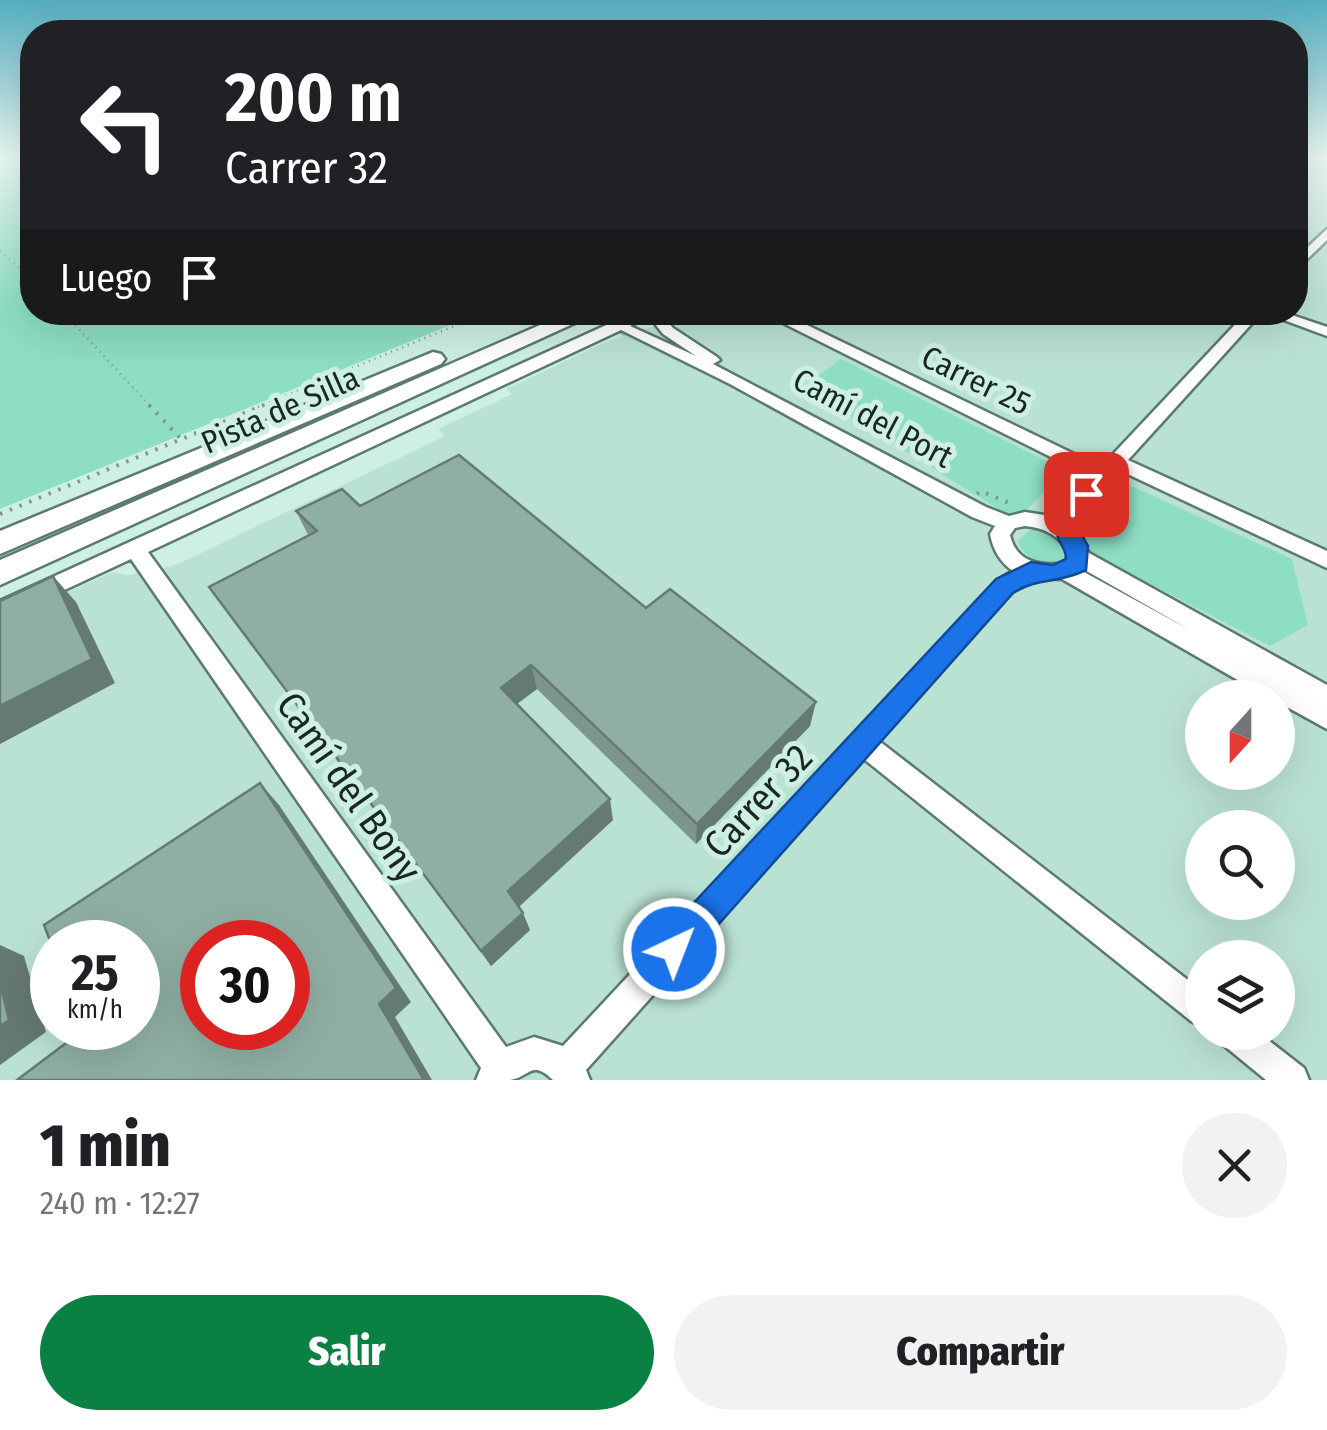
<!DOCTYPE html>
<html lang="es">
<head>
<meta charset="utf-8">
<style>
  body { margin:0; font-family:"Fira Sans Condensed",sans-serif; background:#f2f2f2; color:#202124; height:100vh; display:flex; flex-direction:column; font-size:38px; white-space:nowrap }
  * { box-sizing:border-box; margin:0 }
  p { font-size:32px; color:#757577 }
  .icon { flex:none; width:55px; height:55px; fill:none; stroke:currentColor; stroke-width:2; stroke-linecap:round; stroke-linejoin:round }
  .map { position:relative; height:1080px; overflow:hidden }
  .drawer { display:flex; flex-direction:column; background:#fff; flex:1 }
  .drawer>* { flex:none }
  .banner { position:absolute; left:20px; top:20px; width:1288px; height:305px; border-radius:40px; box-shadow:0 10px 40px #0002; background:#202124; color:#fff; overflow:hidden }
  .needle { width:65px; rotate:201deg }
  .tools { position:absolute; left:1185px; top:680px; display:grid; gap:20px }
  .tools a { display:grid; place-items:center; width:110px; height:110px; border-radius:50%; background:#fff; box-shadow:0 10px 40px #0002; font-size:50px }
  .speed { position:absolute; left:30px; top:920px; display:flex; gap:20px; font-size:50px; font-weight:700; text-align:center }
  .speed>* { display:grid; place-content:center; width:130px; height:130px; border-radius:50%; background:#fff; box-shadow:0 10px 40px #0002; line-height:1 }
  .speed small { font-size:25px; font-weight:400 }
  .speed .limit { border:15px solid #d22; background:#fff; color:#111 }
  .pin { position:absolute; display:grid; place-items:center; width:85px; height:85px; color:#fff; margin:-42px; border-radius:20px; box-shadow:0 5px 15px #0006 }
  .me { position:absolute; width:110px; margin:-55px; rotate:43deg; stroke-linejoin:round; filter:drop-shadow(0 0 8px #0008) }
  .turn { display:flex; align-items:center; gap:35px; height:210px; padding:0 40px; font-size:45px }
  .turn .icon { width:130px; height:130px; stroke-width:2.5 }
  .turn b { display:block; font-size:70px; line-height:85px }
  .then { display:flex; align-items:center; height:95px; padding:0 40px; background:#0003; gap:20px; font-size:38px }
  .round { display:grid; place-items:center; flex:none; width:105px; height:105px; border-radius:52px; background:#f2f2f2 }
  .headline { display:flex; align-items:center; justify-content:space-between; height:170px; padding:0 40px }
  h1 { font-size:60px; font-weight:800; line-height:75px }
  .primary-button { display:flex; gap:20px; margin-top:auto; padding:20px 40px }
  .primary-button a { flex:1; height:115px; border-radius:60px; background:#0b8043; color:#fff; font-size:40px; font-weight:800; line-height:115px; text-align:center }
  .primary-button a+a { background:#f2f2f2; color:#202124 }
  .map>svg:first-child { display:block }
  .built { fill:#bae2d3; fill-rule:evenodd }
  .green { fill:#8ddec3 }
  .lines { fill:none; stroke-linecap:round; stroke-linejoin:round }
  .minor-tunnel { stroke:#aac7bc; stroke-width:15; stroke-dasharray:15 8; stroke-linecap:butt }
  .minor-casing { stroke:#5c7a6f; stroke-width:5 }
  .highway-casing { stroke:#5c7a6f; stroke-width:5 }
  .path-far1 { stroke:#7f968e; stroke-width:2.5; stroke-dasharray:1 5; stroke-linecap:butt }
  .path { stroke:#7f968e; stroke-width:4; stroke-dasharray:2.5 8; stroke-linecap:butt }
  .minor { fill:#fff; fill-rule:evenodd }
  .highway { fill:#fff; fill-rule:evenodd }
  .wall { fill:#7c968d }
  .shaded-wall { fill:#657a73 }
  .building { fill:#90afa4; stroke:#657a73; stroke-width:2.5; fill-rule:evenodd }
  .route { fill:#1a73e8; stroke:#114b97; stroke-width:2.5 }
  .labels { text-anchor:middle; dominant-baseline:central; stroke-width:10; stroke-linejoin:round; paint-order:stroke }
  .street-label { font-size:32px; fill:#1a2622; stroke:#ceefe3 }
  .near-street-label { font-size:38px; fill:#1a2622; stroke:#ceefe3 }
</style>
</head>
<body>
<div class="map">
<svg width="1327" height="1080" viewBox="0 0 1327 1080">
  <rect width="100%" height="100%" fill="#ceefe3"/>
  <path class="built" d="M 1295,157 L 1327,157 L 1327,1080 L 0,1080 L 0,622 L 113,572 L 128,575 L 176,565 L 445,436 L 438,429 L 512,394 L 506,389 L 604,343 L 693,313 L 1295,312 ZM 1202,698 L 1278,698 L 1278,772 L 1202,772 ZM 1202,828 L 1278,828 L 1278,902 L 1202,902 ZM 52,942 L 138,942 L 138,1028 L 52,1028 ZM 202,942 L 288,942 L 288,1028 L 202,1028 ZM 1202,958 L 1278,958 L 1278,1032 L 1202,1032 Z"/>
  <path class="green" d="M 0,157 L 32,157 L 32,312 L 480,313 L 0,509 Z
    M 841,359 L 1066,471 L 1016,520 L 803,387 Z
    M 1127,484 L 1292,559 L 1308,625 L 1270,646 L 1077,546 Z
    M 1030,530 C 1047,529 1057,535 1067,549 L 1065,559 C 1047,569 1025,561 1018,541 Z"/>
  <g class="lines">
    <path class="minor-tunnel" d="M 597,312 L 628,330"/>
    <g class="minor-casing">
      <path id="minor" d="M 1327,229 L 1327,240 L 1295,271 L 1295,259 Z
        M 635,312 L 669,312 L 666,320 L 673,328 L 717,357 L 720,360 L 713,364 L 986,507 L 1009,516 L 1025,512 L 1044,515 L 1062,508 L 1091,477 L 761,312 L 780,312 L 1101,467 L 1245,314 L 1255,314 L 1255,320 L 1128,460 L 1327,551 L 1327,568 L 1119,470 L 1076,518 L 1064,522 L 1077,532 L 1089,553 L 1327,685 L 1327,729 L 1278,702 L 1278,698 L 1269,698 L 1062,579 L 1034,578 L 1012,592 L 879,741 L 1202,991 L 1202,1026 L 1191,1021 L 864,759 L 586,1070 L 590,1080 L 553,1080 C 531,1059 530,1077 510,1080 C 499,1080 487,1080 476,1080 L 481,1068 L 131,559 L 0,620 L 0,601 ZM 654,313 L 652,320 L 663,334 L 696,356 L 630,326 ZM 621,330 L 730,384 L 972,517 L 995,526 L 990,534 C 993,550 1000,562 1013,571 L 998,580 L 563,1046 L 534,1037 L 506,1047 L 148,552 ZM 1025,526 C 1045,528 1058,535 1069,552 L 1065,563 C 1040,567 1016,562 1010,535 L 1015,528 ZM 1083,569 L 1190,630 L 1082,571 Z
        M 1283,312 L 1327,327 L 1327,336 L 1273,316 Z
        M 1216,1032 L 1258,1032 L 1304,1068 L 1309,1080 L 1266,1080 L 1221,1043 Z"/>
    </g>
    <g class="highway-casing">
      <path id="highway" d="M 570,312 L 599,312 L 0,585 L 0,560 Z
        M 433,352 L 441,354 L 445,359 L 441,364 L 0,554 L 0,531 Z"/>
    </g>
    <path class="path-far1" d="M 0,251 L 32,279
      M 63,312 L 151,407
      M 258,407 L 488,312"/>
    <path class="path" d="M 149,405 L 181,439
      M 977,494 L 981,491 L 1014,505
      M 0,514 L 264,405"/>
    <use href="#minor" class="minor"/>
    <use href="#highway" class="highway"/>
  </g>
  <path class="wall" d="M 360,506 L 646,608 L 810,726 L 696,844 L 537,689 L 517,704 L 613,820 L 519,907 L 530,930 L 491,966 L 209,587 L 308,535 L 296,511 Z"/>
  <path class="shaded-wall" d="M 53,576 L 76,602 L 115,683 L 0,744 L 0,706 Z
    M 531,665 L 537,689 L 507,711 L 501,688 Z
    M 816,702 L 810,726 L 696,844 L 697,824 Z
    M 260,783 L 279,805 L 411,1002 L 395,1017 L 432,1080 L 424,1080 L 379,1004 Z
    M 610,799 L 613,820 L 516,909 L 508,891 Z
    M 523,913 L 530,930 L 491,966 L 481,951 Z
    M 0,945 L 24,956 L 46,1032 L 0,1065 Z"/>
  <path class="building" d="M 459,455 L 646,608 L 670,589 L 816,702 L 697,824 L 531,665 L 501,688 L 610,799 L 508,891 L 523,913 L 481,951 L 209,587 L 317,531 L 296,511 L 342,489 L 360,506 Z
    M 53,576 L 92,659 L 0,706 L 0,601 Z
    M 260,783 L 396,988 L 379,1004 L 424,1080 L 17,1080 L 86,1028 L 138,1028 L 138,942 L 52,942 L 52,946 L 44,925 ZM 202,942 L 288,942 L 288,1028 L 202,1028 Z
    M 0,983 L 9,1020 L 0,1026 Z"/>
  <linearGradient id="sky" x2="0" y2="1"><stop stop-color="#55adbf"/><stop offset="0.51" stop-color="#e9f8f2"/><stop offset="1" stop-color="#e9f8f2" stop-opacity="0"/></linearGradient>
  <rect width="1327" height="308" fill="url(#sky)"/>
  <path class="route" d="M 1086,487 L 1097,494 C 1081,518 1072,519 1088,546 L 1086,570 C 1055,585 1041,576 1013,593 L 686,961 L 674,966 L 662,961 L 657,949 L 662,937 L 996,579 L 1031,562 L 1053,565 L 1066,559 C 1066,547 1060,546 1057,535 C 1051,515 1068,493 1086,487 Z"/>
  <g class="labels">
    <g class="street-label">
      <text transform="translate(976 380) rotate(26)">Carrer 25</text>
      <text transform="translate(280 410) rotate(-24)">Pista de Silla</text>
      <text transform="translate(873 418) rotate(28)">Camí del Port</text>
    </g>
    <g class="near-street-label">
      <text transform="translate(349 787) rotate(55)">Camí del Bony</text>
      <text transform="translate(758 801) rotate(-47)">Carrer 32</text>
    </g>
  </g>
</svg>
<div class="tools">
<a><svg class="needle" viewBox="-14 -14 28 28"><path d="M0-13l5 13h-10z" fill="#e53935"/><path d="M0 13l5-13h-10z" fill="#757577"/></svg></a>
<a><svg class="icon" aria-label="search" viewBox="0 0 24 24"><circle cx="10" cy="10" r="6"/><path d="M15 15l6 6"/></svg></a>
<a><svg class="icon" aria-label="layers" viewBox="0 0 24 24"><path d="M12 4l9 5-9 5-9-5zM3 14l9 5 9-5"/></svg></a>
</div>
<div class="speed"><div>25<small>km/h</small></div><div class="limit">30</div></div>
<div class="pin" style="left:1086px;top:494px;background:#d93025"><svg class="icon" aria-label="arrive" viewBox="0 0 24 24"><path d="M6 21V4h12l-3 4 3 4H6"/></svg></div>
<svg class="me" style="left:674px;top:949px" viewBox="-20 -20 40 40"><circle r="17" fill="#1a73e8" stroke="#fff" stroke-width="3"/><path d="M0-11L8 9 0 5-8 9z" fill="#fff"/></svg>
<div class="banner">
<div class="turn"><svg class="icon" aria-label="left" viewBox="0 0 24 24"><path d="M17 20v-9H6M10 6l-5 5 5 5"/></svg><div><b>200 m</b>Carrer 32</div></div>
<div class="then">Luego<svg class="icon" aria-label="arrive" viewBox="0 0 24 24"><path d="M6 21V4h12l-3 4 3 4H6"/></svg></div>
</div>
</div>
<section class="drawer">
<div class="headline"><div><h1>1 min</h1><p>240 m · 12:27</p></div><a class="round"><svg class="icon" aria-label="close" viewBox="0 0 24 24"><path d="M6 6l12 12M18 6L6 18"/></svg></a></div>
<div class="primary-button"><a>Salir</a><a>Compartir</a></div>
</section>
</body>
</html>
